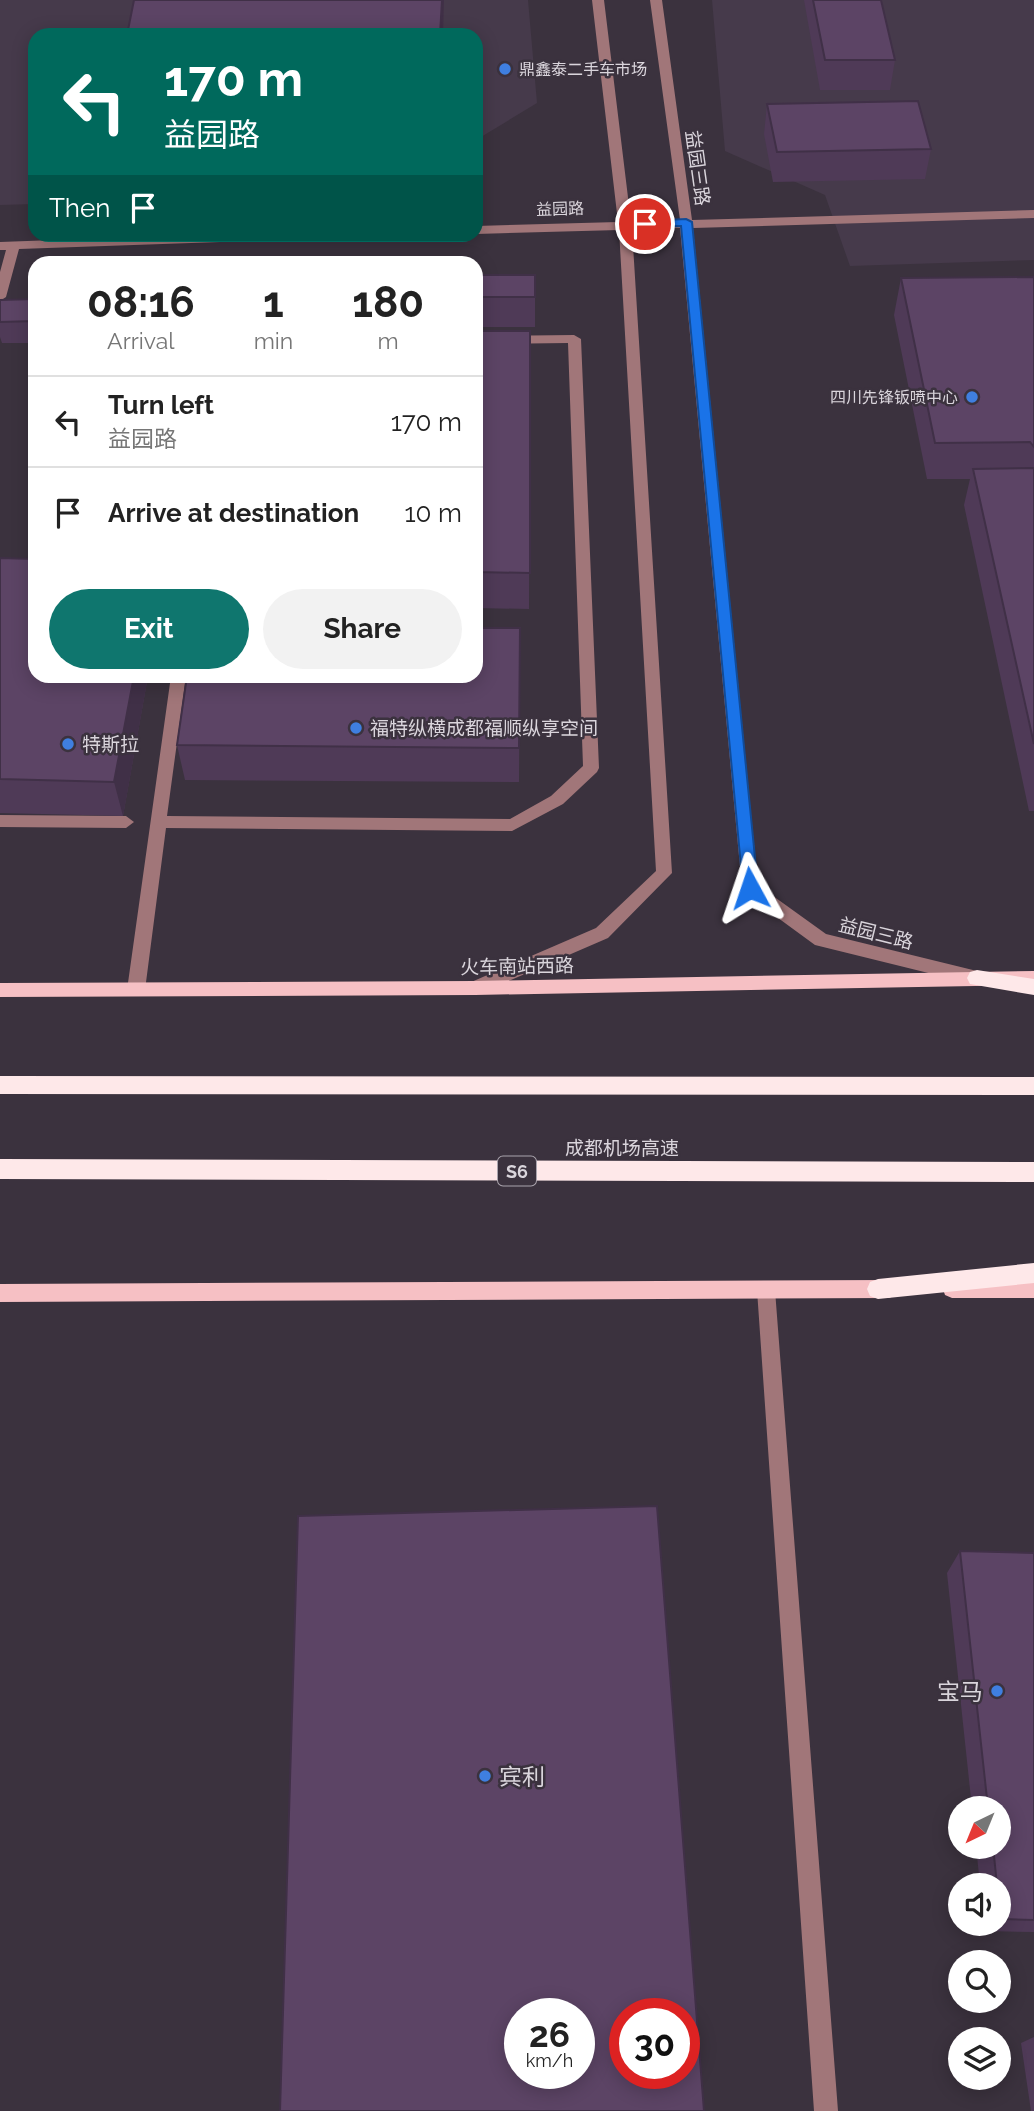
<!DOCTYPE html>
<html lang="en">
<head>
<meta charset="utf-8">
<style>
  body { margin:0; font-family:Raleway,"Noto Sans SC",sans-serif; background:#f2f2f2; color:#222; height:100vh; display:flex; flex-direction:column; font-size:26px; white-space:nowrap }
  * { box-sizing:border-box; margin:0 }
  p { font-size:23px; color:#767676 }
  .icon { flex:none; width:38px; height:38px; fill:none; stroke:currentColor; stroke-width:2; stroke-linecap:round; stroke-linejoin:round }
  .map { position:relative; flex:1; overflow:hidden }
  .drawer { position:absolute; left:28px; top:256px; width:455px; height:427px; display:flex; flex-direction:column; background:#fff; border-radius:21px; box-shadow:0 4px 18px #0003 }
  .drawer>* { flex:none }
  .top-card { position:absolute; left:28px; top:28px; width:455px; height:214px; border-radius:21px; box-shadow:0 4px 18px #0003; background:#00695c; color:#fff; overflow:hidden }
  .needle { width:46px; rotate:223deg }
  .fabs { position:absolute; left:948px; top:1796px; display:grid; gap:14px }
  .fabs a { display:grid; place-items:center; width:63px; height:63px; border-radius:50%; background:#fff; box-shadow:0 4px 18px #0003; font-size:35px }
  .speed { position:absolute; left:504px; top:1998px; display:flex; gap:14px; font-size:35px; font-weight:700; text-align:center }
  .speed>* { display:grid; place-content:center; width:91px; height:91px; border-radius:50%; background:#fff; box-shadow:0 4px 18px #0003; line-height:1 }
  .speed small { font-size:18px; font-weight:400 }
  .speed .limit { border:10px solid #d22; background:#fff; color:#111 }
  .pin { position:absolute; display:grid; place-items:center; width:60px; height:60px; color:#fff; margin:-30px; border:4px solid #fff; border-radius:50%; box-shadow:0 2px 7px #0007 }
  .me { position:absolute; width:77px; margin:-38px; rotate:355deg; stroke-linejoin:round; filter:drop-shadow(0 0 5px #0008) }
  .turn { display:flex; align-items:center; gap:24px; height:147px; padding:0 21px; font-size:32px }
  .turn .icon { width:91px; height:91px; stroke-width:2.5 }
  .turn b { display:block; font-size:49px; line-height:60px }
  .then { display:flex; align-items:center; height:66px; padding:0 21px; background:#0003; gap:14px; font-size:26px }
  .eta { display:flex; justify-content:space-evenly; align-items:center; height:119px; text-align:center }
  .eta b { font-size:42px; font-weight:700; line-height:49px }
  .primary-button { display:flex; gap:14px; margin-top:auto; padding:14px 21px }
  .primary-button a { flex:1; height:80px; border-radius:42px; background:#0f766e; color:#fff; font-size:28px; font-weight:700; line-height:80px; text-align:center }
  .primary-button a+a { background:#f2f2f2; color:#222 }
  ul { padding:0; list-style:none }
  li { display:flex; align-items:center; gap:21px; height:91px; padding:0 21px; border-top:2px solid #e0e0e0 }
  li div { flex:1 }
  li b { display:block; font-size:26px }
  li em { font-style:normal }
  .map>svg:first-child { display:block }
  .built { fill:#463a4b }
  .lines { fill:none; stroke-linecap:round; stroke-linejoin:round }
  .minor { fill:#a17679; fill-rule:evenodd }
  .major { fill:#f6c0c4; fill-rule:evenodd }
  .highway { fill:#fee8e9; fill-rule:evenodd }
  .wall { fill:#4f3a57 }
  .shaded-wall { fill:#403047 }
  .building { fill:#5c4465; stroke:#403047; stroke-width:2; fill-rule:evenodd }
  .route { fill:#1a73e8; stroke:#114b97; stroke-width:2 }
  .shop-dot { fill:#3f7fe0; stroke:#3b323e; stroke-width:2.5 }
  .labels { text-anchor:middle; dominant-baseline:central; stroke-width:5; stroke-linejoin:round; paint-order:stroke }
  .far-poi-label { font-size:16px; fill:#dad5dc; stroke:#3b323e; text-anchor:start }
  .far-street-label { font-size:16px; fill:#dad5dc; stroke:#3b323e }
  .shield { fill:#3b323e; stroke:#aaa4ad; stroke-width:2 }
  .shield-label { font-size:18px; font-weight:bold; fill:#dad5dc }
  .street-label { font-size:19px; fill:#dad5dc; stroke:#3b323e }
  .poi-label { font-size:19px; fill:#dad5dc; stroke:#3b323e; text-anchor:start }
  .near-poi-label { font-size:23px; fill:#dad5dc; stroke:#3b323e; text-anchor:end }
</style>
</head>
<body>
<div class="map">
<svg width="1034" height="2111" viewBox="0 0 1034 2111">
  <rect width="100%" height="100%" fill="#3b323e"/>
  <path class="built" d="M 0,0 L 528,0 L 537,103 L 476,140 L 476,35 L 35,35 L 35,204 L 0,205 Z
    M 712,0 L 1034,0 L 1034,260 L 850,266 L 825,195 L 725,151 Z"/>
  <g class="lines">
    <path class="minor" d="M 592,0 L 604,0 L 631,222 L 680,220 L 650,0 L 662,0 L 692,220 L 1034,210 L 1034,218 L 693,228 L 758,885 L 826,934 L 977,971 L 983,973 L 986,978 L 983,983 L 977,985 L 815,945 L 744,893 L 742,888 L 680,228 L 632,229 L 672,873 L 608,938 L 481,993 L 469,993 L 466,988 L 469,983 L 596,928 L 656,871 L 619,230 L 476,234 L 476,226 L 618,222 Z
      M 218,234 L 345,234 L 339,238 L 19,249 L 6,297 L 0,301 L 0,272 L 6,250 L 0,250 L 0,242 Z
      M 574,335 L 581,339 L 599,768 L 597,772 L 563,804 L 512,831 L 166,828 L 145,990 L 142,995 L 130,995 L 127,990 L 171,676 L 186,676 L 167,816 L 510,819 L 551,796 L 583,766 L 568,343 L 476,344 L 476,336 Z
      M 0,815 L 126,816 L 134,822 L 126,828 L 0,827 Z
      M 766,1281 L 773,1284 L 775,1290 L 838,2111 L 814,2111 L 757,1290 L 759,1284 Z"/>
    <path class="major" d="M 1034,971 L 1034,985 L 475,995 L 0,997 L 0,983 L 475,981 Z
      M 889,1280 L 896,1283 L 898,1289 L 896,1295 L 889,1298 L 0,1302 L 0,1284 Z
      M 952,1280 L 1034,1280 L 1034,1298 L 952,1298 L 945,1295 L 943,1289 L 945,1283 Z"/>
    <path class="highway" d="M 977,970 L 1034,979 L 1034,995 L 970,984 L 967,978 L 970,972 Z
      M 0,1076 L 1034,1077 L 1034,1095 L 0,1094 Z
      M 0,1159 L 1034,1162 L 1034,1182 L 0,1179 Z
      M 1034,1263 L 1034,1283 L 878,1299 L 870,1296 L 867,1289 L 870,1282 L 878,1279 Z"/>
  </g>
  <path class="wall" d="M 804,0 L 881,0 L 895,60 L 890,90 L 820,90 Z
    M 767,104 L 931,149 L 925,179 L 773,182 L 764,134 Z
    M 476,275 L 535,275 L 535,327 L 476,327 Z
    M 1034,277 L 1034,811 L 1029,811 L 964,505 L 970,479 L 927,479 L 894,315 L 901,278 Z
    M 35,299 L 35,343 L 2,343 L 0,337 L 0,300 Z
    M 476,331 L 530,331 L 529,609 L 476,608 Z
    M 0,558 L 35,676 L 148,676 L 123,816 L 0,813 Z
    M 520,628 L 519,782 L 185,780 L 177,745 Z
    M 960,1551 L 1034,1553 L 1034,1932 L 985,1931 L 984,1923 L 999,1923 L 999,1885 L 980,1885 L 976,1846 L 999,1846 L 999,1808 L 972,1808 L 947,1573 Z
    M 1034,2037 L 1034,2111 L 1031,2111 L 1021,2043 Z"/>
  <path class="shaded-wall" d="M 442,0 L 444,0 L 443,35 L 440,35 Z
    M 134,676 L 148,676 L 123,816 L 114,782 Z"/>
  <path class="building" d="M 134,0 L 442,0 L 440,35 L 127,35 Z
    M 813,0 L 881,0 L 895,60 L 825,60 Z
    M 918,101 L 931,149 L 777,152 L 767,104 Z
    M 476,275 L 535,275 L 535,297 L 476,297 Z
    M 1034,277 L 1034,447 L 1030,442 L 935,443 L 901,278 Z
    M 35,299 L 35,321 L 0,322 L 0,300 Z
    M 476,331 L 530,331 L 530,573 L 476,572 Z
    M 1034,468 L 1034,744 L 973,469 Z
    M 0,558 L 35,559 L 35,676 L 134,676 L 114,782 L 0,779 Z
    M 476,628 L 520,628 L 519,748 L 177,745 L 187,676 L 476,676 Z
    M 657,1506 L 704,2111 L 280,2111 L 298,1516 ZM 520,2014 L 579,2014 L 579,2074 L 520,2074 ZM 625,2014 L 684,2014 L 684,2074 L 625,2074 Z
    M 960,1551 L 1034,1553 L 1034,1920 L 1001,1919 L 999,1885 L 997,1885 L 993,1846 L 999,1846 L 999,1808 L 988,1808 Z"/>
  <path class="route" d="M 686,219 L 692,222 L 758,888 L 750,894 L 743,888 L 681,226 L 645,227 L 639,224 L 645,221 Z"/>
  <g class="shop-dot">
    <circle cx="505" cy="69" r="7"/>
    <circle cx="972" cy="397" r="7"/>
    <circle cx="356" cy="728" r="7"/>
    <circle cx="68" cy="744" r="7"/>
    <circle cx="997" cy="1691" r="7"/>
    <circle cx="485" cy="1776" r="7"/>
  </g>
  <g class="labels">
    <g class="far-poi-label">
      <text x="519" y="69">鼎鑫泰二手车市场</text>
      <text x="958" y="397" text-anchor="end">四川先锋钣喷中心</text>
    </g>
    <g class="far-street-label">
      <text transform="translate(560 209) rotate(-2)">益园路</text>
    </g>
    <rect class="shield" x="498" y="1156.5" width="38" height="29" rx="5"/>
    <g class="shield-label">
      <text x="517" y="1171">S6</text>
    </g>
    <g class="street-label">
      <text transform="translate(698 168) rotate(82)">益园三路</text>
      <text transform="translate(876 933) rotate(14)">益园三路</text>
      <text transform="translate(517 966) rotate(-1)">火车南站西路</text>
      <text x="622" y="1148">成都机场高速</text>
    </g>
    <g class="poi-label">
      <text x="370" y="728">福特纵横成都福顺纵享空间</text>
      <text x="82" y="744">特斯拉</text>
    </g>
    <g class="near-poi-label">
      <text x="983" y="1691">宝马</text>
      <text x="499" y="1776" text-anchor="start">宾利</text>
    </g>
  </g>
</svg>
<div class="fabs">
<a><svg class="needle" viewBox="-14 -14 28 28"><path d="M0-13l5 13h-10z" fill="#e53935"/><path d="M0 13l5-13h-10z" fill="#767676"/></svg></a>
<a><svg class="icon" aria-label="sound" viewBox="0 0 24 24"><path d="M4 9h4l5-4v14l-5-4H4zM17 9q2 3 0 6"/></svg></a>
<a><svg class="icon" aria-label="search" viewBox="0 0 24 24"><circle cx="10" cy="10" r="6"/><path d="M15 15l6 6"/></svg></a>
<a><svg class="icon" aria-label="layers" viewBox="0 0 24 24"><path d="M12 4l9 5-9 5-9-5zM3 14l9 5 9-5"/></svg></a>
</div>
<div class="speed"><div>26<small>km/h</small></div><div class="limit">30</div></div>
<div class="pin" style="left:645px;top:224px;background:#d93025"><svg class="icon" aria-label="arrive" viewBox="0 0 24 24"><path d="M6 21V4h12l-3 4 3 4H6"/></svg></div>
<svg class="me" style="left:750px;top:888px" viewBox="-20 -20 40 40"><path d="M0-17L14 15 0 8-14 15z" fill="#1a73e8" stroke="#fff" stroke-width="4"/></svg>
<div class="top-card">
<div class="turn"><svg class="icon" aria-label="left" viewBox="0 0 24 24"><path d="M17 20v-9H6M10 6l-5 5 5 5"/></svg><div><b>170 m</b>益园路</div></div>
<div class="then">Then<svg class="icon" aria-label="arrive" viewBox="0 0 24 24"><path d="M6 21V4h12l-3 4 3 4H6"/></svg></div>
</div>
<section class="drawer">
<div class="eta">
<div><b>08:16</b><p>Arrival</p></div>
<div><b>1</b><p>min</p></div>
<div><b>180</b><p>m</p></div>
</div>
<ul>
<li><svg class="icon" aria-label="left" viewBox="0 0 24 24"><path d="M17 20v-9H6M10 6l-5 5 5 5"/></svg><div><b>Turn left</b><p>益园路</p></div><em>170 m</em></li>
<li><svg class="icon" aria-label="arrive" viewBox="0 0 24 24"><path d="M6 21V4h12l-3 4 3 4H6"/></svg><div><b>Arrive at destination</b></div><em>10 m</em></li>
</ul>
<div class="primary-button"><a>Exit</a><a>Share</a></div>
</section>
</div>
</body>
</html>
